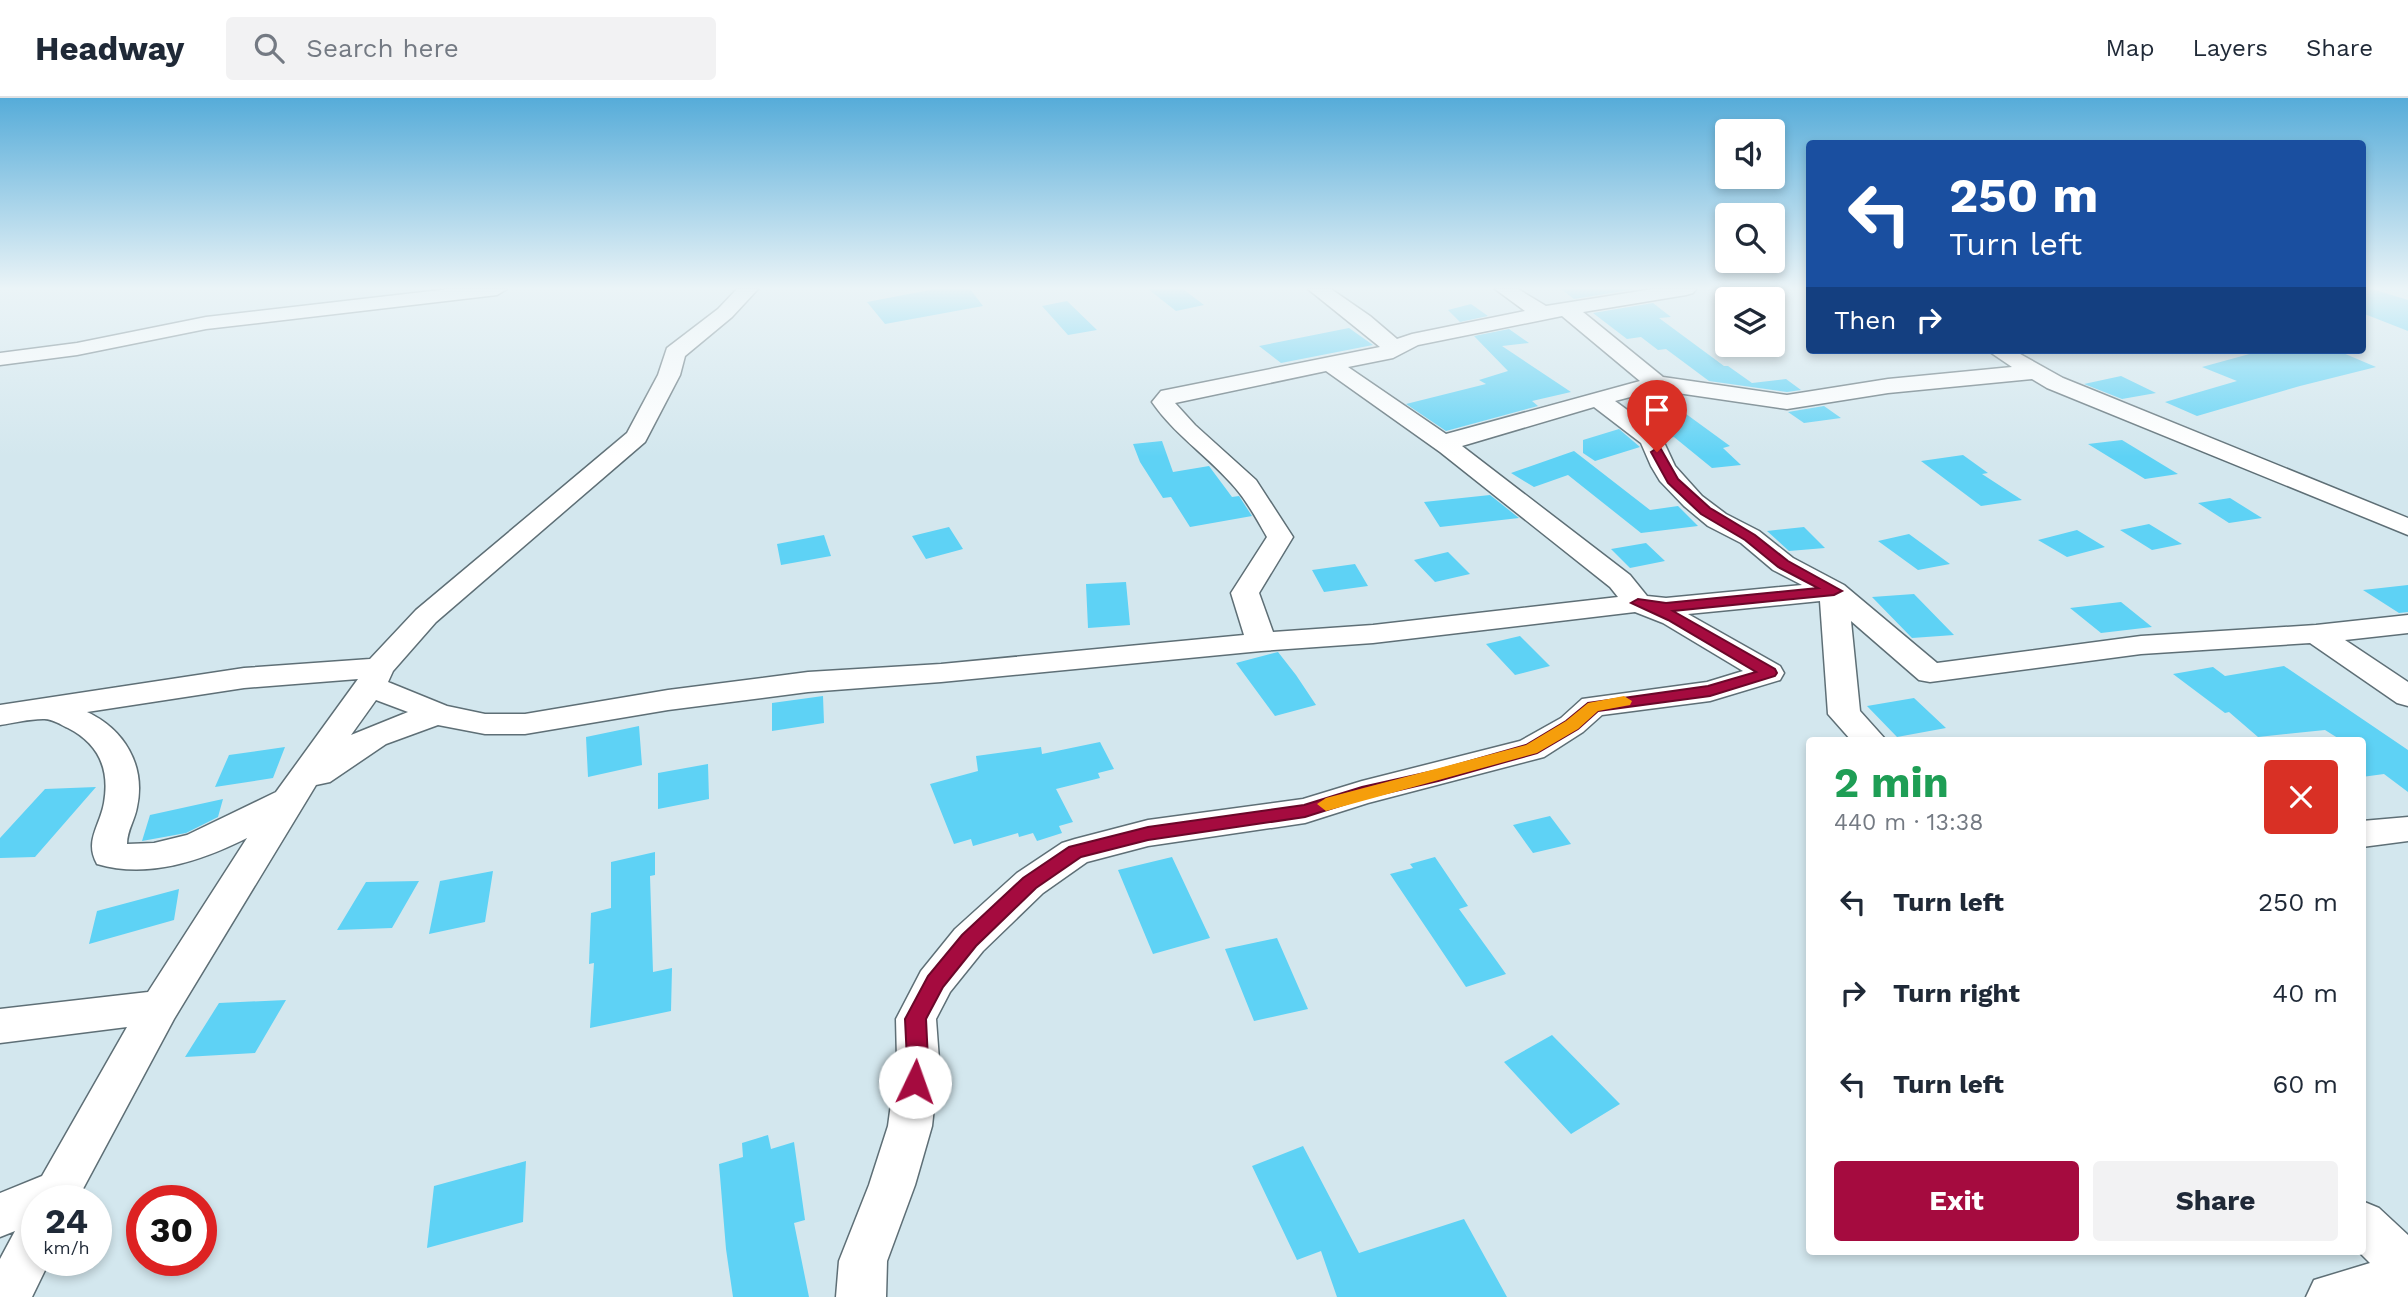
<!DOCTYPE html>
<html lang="en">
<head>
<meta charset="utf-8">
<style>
  body { margin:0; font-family:"Work Sans",sans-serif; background:#f2f2f3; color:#1f2937; height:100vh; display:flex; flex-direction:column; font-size:26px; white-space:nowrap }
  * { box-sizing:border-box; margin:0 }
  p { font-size:23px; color:#747a83 }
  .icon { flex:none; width:38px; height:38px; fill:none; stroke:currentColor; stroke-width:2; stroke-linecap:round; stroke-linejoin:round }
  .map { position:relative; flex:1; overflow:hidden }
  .side { position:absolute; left:1806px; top:639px; width:560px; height:518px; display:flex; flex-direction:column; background:#fff; border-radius:7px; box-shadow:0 4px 10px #0003 }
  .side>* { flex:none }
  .top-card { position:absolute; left:1806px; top:42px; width:560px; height:214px; border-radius:7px; box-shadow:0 4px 10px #0003; background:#1a4fa0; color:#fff; overflow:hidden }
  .fabs { position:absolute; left:1715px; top:21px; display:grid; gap:14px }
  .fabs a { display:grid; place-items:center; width:70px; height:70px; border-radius:7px; background:#fff; box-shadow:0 4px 10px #0003; font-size:35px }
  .speed { position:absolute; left:21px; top:1087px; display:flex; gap:14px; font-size:35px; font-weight:700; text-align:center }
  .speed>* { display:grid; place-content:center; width:91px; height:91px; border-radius:50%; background:#fff; box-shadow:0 4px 10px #0003; line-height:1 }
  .speed small { font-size:18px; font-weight:400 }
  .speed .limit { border:10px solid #d22; background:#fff; color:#111 }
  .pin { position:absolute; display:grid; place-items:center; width:60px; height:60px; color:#fff; margin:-72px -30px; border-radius:50% 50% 50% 0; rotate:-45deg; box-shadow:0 0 7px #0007 }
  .pin .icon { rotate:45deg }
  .me { position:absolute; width:77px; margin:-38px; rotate:3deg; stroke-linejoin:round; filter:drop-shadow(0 0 5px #0008) }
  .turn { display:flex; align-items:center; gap:24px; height:147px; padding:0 28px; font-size:32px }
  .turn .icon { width:91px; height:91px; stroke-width:2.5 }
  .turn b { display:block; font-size:49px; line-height:60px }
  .then { display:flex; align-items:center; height:66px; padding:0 28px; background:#0003; gap:14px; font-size:26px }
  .round { display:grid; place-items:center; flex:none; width:74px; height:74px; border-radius:7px; background:#f2f2f3 }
  .overview { display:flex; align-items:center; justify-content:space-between; height:119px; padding:0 28px }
  h1 { font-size:42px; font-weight:700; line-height:52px; color:#1e9e55 }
  .button { display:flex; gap:14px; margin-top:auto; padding:14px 28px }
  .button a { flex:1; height:80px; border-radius:7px; background:#a50b3f; color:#fff; font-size:28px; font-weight:700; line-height:80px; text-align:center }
  .button a+a { background:#f2f2f3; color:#1f2937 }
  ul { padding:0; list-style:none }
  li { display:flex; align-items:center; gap:21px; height:91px; padding:0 28px }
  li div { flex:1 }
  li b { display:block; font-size:26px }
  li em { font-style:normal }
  header { display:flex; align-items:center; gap:42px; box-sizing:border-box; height:98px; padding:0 35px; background:#fff; border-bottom:2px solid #e0e1e3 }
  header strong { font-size:33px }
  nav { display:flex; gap:38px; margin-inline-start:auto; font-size:24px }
  .search { width:490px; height:63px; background:#f2f2f3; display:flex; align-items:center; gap:18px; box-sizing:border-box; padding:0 24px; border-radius:7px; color:#747a83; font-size:26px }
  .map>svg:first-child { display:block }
  .building { fill:#5ed2f5 }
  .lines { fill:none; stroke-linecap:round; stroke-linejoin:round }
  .street-casing { stroke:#5e6f76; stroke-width:3 }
  .street { fill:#fff; fill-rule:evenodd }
  .route { fill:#a50b3f; stroke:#6b0729; stroke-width:2 }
  .slow { fill:#f59e0b }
</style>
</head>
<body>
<header>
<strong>Headway</strong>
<div class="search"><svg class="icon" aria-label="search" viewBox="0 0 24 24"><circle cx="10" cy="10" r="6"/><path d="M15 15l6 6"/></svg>Search here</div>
<nav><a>Map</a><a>Layers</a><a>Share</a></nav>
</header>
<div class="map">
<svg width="2408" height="1199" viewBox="0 0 2408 1199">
  <rect width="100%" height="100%" fill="#d3e7ee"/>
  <path class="building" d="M 935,191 L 970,191 L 983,208 L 885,226 L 867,204 Z
    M 1148,191 L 1183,191 L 1204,207 L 1176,213 Z
    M 1561,191 L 1635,191 L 1574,201 Z
    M 2362,191 L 2372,191 L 2408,202 L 2408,233 L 2362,215 Z
    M 1067,203 L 1097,232 L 1068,237 L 1042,208 Z
    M 1653,205 L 1671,219 L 1659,220 L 1724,268 L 1728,268 L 1752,285 L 1786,281 L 1801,292 L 1787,294 L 1709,283 L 1666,251 L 1658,252 L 1641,239 L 1627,241 L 1593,215 Z
    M 1471,206 L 1488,218 L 1460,224 L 1448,212 Z
    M 1349,230 L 1373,247 L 1281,265 L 1259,248 Z
    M 1509,231 L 1529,245 L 1502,248 L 1571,294 L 1532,303 L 1538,308 L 1446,333 L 1406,306 L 1486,286 L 1479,282 L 1508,273 L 1474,238 Z
    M 2264,252 L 2336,252 L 2376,269 L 2300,288 L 2197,318 L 2165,304 L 2237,283 L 2202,269 Z
    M 2121,278 L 2156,295 L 2122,301 L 2084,286 Z
    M 1824,308 L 1841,320 L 1804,325 L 1788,314 Z
    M 1682,313 L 1730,348 L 1723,350 L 1741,367 L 1712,370 L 1674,339 L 1665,341 L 1662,334 L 1647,323 Z
    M 1619,331 L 1640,349 L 1595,363 L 1583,355 L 1583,342 Z
    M 2122,342 L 2178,376 L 2145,381 L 2088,346 Z
    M 1162,343 L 1173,374 L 1209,368 L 1232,399 L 1239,398 L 1252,418 L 1190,429 L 1171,399 L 1163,400 L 1140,364 L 1133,346 Z
    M 1574,353 L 1650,412 L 1678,408 L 1698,428 L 1641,435 L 1568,377 L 1534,389 L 1511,375 Z
    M 1963,357 L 1988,375 L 1982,376 L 2022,402 L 1981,408 L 1921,363 Z
    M 1490,397 L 1519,420 L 1440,429 L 1424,404 Z
    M 2230,400 L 2262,420 L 2229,425 L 2198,405 Z
    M 2149,426 L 2182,446 L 2152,452 L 2120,432 Z
    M 949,429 L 963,451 L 926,461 L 912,438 Z
    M 1804,429 L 1825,450 L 1789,453 L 1767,433 Z
    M 2077,432 L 2105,449 L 2067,459 L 2038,442 Z
    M 1909,436 L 1950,466 L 1918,472 L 1878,443 Z
    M 824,437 L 831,458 L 781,467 L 777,446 Z
    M 1646,445 L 1665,463 L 1630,470 L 1611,451 Z
    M 1448,454 L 1470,476 L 1435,484 L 1414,462 Z
    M 1355,466 L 1368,488 L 1324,494 L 1312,472 Z
    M 1126,484 L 1130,527 L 1088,530 L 1086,486 Z
    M 2408,487 L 2408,514 L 2399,515 L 2363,492 Z
    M 1914,496 L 1954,537 L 1912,540 L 1872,499 Z
    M 2121,504 L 2152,529 L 2101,535 L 2070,510 Z
    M 1520,538 L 1550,568 L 1515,577 L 1486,546 Z
    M 1278,554 L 1296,577 L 1316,607 L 1275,618 L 1236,565 Z
    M 2284,568 L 2408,652 L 2408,694 L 2384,676 L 2362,679 L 2362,642 L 2341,642 L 2325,632 L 2258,639 L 2229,614 L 2225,615 L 2173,576 L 2213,569 L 2225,578 Z
    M 823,598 L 824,625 L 772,633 L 772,605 Z
    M 1914,600 L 1946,630 L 1897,639 L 1867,608 Z
    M 639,628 L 642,667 L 588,679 L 586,639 Z
    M 1100,644 L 1114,671 L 1098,675 L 1100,680 L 1056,691 L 1073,724 L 1059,728 L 1062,735 L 1037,743 L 1033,735 L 1019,739 L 1018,735 L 973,748 L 971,741 L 954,746 L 930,686 L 978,673 L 976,658 L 1041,649 L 1042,656 Z
    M 285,649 L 273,680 L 215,689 L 229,657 Z
    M 708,666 L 709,701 L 658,711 L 658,675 Z
    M 96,689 L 35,759 L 0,760 L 0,740 L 45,691 Z
    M 223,701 L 218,719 L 186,735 L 142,743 L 150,717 Z
    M 1550,718 L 1571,746 L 1533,755 L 1513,727 Z
    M 655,754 L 655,777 L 650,778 L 653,874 L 672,870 L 671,913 L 590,930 L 594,865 L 589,866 L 591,815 L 611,810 L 611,764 Z
    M 1172,759 L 1210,840 L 1153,856 L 1118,772 Z
    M 1435,759 L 1468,808 L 1459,811 L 1506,876 L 1466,889 L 1390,776 L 1413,770 L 1410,766 Z
    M 493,773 L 485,824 L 429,836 L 440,783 Z
    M 419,783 L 392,830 L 337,832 L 366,784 Z
    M 179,791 L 174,822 L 89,846 L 97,813 Z
    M 1277,840 L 1308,911 L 1254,923 L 1225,851 Z
    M 286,902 L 255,955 L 185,959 L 219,905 Z
    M 1552,937 L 1620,1006 L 1571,1036 L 1504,964 Z
    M 768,1037 L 771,1051 L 794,1044 L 805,1122 L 794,1125 L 809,1199 L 733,1199 L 726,1151 L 719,1066 L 743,1059 L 742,1045 Z
    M 1303,1048 L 1359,1155 L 1464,1121 L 1507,1199 L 1337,1199 L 1321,1153 L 1297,1162 L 1252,1068 Z
    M 526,1063 L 523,1124 L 427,1150 L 434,1088 Z"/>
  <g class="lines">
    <g class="street-casing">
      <path id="street" d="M 449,191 L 507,191 L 497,197 L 206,231 L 77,257 L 0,267 L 0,255 L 77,245 L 206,219 Z
        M 737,191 L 758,191 L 732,219 L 685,258 L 680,277 L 645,344 L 436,524 L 393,573 L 388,584 L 447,608 L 485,616 L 525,616 L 668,592 L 808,574 L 941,566 L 1244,537 L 1231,495 L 1267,439 C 1256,420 1246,401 1231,385 C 1205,356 1174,336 1152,304 L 1161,293 L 1380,249 L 1308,191 L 1331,191 L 1370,218 L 1397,241 L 1412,236 L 1525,213 L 1495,191 L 1518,191 L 1546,208 L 1653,191 L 1696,191 L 1693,195 L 1686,197 L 1583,214 L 1663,279 L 1787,297 L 1888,281 L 2012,269 L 1987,252 L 2013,252 L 2063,280 L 2408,420 L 2408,437 L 2047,290 L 2032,281 L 1888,295 L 1787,311 L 1657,292 L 1615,303 L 1660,336 L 1675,368 L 1702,398 L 1726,416 L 1759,433 L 1793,460 L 1844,487 L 1937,565 L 2141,538 L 2316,527 L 2408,517 L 2408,535 L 2345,542 L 2408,584 L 2408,608 L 2397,605 L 2310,545 L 2141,556 L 1930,584 L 1919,582 L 1851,523 L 1860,613 L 1886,642 L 1851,642 L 1828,616 L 1820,503 L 1688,516 L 1780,568 L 1784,575 L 1780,582 L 1710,603 L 1602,617 L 1583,634 L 1544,659 L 1368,705 L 1305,725 L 1148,748 L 1087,764 L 1043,795 L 983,853 L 950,894 L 936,921 L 939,962 L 932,1028 L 915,1087 L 887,1163 L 886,1199 L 836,1199 L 839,1163 L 869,1087 L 888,1028 L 897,962 L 896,921 L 921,873 L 955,831 L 1017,775 L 1062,745 L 1075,741 L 1148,722 L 1303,701 L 1362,683 L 1520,643 L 1561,620 L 1582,601 L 1707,584 L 1743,573 L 1663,525 L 1635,514 L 1373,545 L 1261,553 L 941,584 L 808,594 L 668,612 L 525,636 L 485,636 L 438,627 L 386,646 L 330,684 L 316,687 L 174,921 L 77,1102 L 37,1102 L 37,1162 L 50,1162 L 32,1199 L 0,1199 L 0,1161 L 15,1133 L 0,1139 L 0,1095 L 42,1078 L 127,929 L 0,945 L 0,911 L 148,894 L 247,740 C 201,763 148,781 97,766 C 84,743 100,728 104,705 C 110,671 99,646 68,630 C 60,626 51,620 43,621 C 29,621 14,625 0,627 L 0,607 L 244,570 L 370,561 L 416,512 L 627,335 L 658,277 L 667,250 L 718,211 ZM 1562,218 L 1640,283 L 1446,336 L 1348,269 L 1393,260 L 1418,247 ZM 1326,273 L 1440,354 L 1610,489 L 1618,499 L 1373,527 L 1273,534 L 1259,495 L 1293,439 L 1256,382 L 1195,327 L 1175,305 ZM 1594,309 L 1641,345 L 1651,368 L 1660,383 L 1684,408 L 1708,428 L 1741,445 L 1773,472 L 1802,487 L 1666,500 L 1647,498 L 1630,477 L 1462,348 ZM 358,581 L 276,694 L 187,737 L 154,745 L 127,746 C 127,732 135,722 137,709 C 146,667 124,631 87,614 L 244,590 ZM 376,602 L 408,614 L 351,637 Z
        M 2408,719 L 2408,743 L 2362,749 L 2362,723 Z
        M 2362,1103 L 2379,1110 L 2408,1137 L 2408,1199 L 2306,1199 L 2314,1182 L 2370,1165 L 2358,1153 L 2362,1153 Z"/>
    </g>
    <use href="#street" class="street"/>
  </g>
  <linearGradient id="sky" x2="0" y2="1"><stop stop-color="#56acd9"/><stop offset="0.53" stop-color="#ebf4f7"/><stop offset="1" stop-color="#ebf4f7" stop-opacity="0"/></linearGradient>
  <rect width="2408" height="359" fill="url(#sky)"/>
  <path class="route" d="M 1657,350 L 1661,351 L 1678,381 L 1710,410 L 1755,437 L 1788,463 L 1842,493 L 1834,497 L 1673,513 L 1775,571 L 1777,575 L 1775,578 L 1710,598 L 1598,613 L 1578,631 L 1537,655 L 1438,683 L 1365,700 L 1305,719 L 1148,742 L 1081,759 L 1036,790 L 976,848 L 943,889 L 926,921 L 928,962 L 923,990 L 915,993 L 908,990 L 904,984 L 907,962 L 905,921 L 928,878 L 962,837 L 1023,780 L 1069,749 L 1148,729 L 1304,707 L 1362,689 L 1438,672 L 1526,647 L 1566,623 L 1588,605 L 1708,588 L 1756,574 L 1668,522 L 1631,505 L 1638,501 L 1666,505 L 1818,490 L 1778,469 L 1745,442 L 1701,416 L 1668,385 L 1651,354 Z"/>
  <path class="slow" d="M 1624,598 L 1632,603 L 1630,607 L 1598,613 L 1578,631 L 1537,655 L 1326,713 L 1317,706 L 1326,700 L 1526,647 L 1566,623 L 1588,605 Z"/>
</svg>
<div class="fabs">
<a><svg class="icon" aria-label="sound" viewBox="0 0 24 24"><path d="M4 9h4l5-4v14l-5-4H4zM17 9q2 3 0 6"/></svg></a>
<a><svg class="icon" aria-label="search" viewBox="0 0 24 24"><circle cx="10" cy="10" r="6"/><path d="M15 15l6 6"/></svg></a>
<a><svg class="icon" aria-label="layers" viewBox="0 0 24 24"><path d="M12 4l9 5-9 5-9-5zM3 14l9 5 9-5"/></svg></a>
</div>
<div class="speed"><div>24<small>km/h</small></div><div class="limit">30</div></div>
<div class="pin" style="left:1657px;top:354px;background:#d93025"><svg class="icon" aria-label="arrive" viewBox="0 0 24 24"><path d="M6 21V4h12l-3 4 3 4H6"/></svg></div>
<svg class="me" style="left:915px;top:984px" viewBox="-20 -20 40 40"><circle r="19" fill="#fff"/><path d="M0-13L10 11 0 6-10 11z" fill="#a50b3f"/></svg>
<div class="top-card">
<div class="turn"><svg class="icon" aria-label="left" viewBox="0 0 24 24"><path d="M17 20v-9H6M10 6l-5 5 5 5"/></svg><div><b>250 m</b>Turn left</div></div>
<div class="then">Then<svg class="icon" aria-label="right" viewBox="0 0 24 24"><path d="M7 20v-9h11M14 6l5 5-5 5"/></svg></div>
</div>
<section class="side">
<div class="overview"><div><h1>2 min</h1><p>440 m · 13:38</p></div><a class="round" style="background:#d93025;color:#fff"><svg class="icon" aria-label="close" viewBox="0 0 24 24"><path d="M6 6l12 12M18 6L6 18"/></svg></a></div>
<ul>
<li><svg class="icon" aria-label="left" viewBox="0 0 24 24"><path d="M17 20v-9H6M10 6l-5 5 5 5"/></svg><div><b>Turn left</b></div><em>250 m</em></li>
<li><svg class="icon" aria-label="right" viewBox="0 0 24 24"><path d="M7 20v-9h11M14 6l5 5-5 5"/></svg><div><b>Turn right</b></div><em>40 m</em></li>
<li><svg class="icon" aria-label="left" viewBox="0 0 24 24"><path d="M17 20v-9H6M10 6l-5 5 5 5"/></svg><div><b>Turn left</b></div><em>60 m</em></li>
</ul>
<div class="button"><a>Exit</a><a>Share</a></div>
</section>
</div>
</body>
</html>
